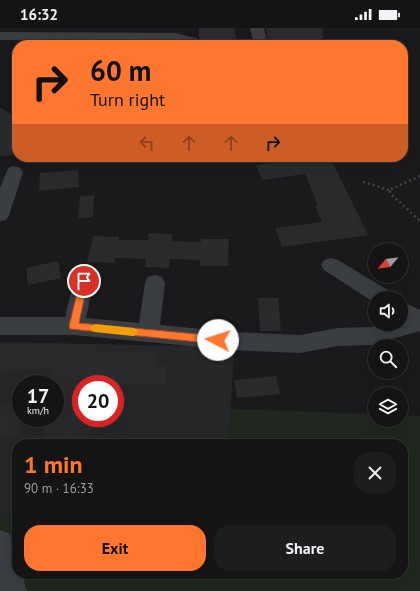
<!DOCTYPE html>
<html lang="en">
<head>
<meta charset="utf-8">
<style>
  body { margin:0; font-family:"PT Sans",sans-serif; background:#1d1d1e; color:#f1f3f6; height:100vh; display:flex; flex-direction:column; font-size:15px; white-space:nowrap }
  * { box-sizing:border-box; margin:0 }
  p { font-size:13px; color:#9d9ea0 }
  .icon { flex:none; width:22px; height:22px; fill:none; stroke:currentColor; stroke-width:2; stroke-linecap:round; stroke-linejoin:round }
  .map { position:relative; flex:1; overflow:hidden }
  .side { position:absolute; left:12px; top:411px; width:396px; height:140px; display:flex; flex-direction:column; background:#141415; border-radius:16px; box-shadow:0 4px 16px #0002,0 0 0 1px #333334 }
  .side>* { flex:none }
  .banner { position:absolute; left:12px; top:12px; width:396px; height:122px; border-radius:16px; box-shadow:0 4px 16px #0002,0 0 0 1px #333334; background:#ff762f; color:#111; overflow:hidden }
  .needle { width:26px; rotate:241deg }
  .buttons { position:absolute; left:368px; top:215px; display:grid; gap:8px }
  .buttons a { display:grid; place-items:center; width:40px; height:40px; border-radius:50%; background:#141415; box-shadow:0 4px 16px #0002,0 0 0 1px #333334; font-size:20px }
  .speed { position:absolute; left:12px; top:347px; display:flex; gap:8px; font-size:20px; font-weight:700; text-align:center }
  .speed>* { display:grid; place-content:center; width:52px; height:52px; border-radius:50%; background:#141415; box-shadow:0 4px 16px #0002,0 0 0 1px #333334; line-height:1 }
  .speed small { font-size:10px; font-weight:400 }
  .speed .limit { border:6px solid #d22; background:#fff; color:#111 }
  .pin { position:absolute; display:grid; place-items:center; width:34px; height:34px; color:#fff; margin:-17px; border:2px solid #fff; border-radius:50%; box-shadow:0 1px 4px #0007 }
  .me { position:absolute; width:44px; margin:-22px; rotate:275deg; stroke-linejoin:round; filter:drop-shadow(0 0 3px #0008) }
  .turn { display:flex; align-items:center; gap:14px; height:84px; padding:0 12px; font-size:18px }
  .turn .icon { width:52px; height:52px; stroke-width:2.5 }
  .turn b { display:block; font-size:28px; line-height:34px }
  .lanes { display:flex; align-items:center; height:38px; padding:0 12px; background:#0003; justify-content:center; gap:20px; direction:ltr }
  .lanes .off { opacity:.35 }
  .round { display:grid; place-items:center; flex:none; width:42px; height:42px; border-radius:16px; background:#1d1d1e }
  .headline { display:flex; align-items:center; justify-content:space-between; height:68px; padding:0 12px }
  h1 { font-size:24px; font-weight:600; line-height:30px; color:#ff762f }
  .action { display:flex; gap:8px; margin-top:auto; padding:8px 12px }
  .action a { flex:1; height:46px; border-radius:16px; background:#ff762f; color:#111; font-size:16px; font-weight:600; line-height:46px; text-align:center }
  .action a+a { background:#1d1d1e; color:#f1f3f6 }
  .status { display:flex; justify-content:space-between; align-items:center; height:28px; padding:0 20px; background:#141415; direction:ltr }
  .status svg { height:11px; fill:currentColor }
  .map>svg:first-child { display:block }
  .built { fill:#252729; fill-rule:evenodd }
  .green { fill:#20281f }
  .building { fill:#292b2d }
  .lines { fill:none; stroke-linecap:round; stroke-linejoin:round }
  .path { stroke:#404549; stroke-width:2.5; stroke-dasharray:2 3; stroke-linecap:butt }
  .minor { fill:#3a3e42; fill-rule:evenodd }
  .route { fill:#ff762f; stroke:#a64d1f }
  .slow { fill:#f59e0b }
</style>
</head>
<body>
<div class="status"><b>16:32</b><svg viewBox="0 0 49 12"><path d="M0 12V9h3v3zM5 12V6h3v6zM10 12V3h3v9zM15 12V0h3v12zM26 1h20v11H26zM47 4h2v5h-2z"/></svg></div>
<div class="map">
<svg width="420" height="563" viewBox="0 0 420 563">
  <rect width="100%" height="100%" fill="#1a1a1c"/>
  <path class="built" d="M 0,314 L 234,319 L 229,416 L 17,416 L 17,487 L 0,486 ZM 21,356 L 55,356 L 55,390 L 21,390 ZM 81,356 L 115,356 L 115,390 L 81,390 Z"/>
  <path class="green" d="M 231,381 L 375,386 L 375,392 L 401,392 L 401,387 L 420,388 L 420,563 L 0,563 L 0,486 L 17,487 L 17,546 L 403,546 L 403,416 L 229,416 Z"/>
  <path class="building" d="M 199,0 L 234,0 L 238,17 L 210,17 L 210,14 L 202,14 L 199,9 Z
    M 266,0 L 322,0 L 324,17 L 269,17 Z
    M 0,80 L 17,89 L 17,127 L 0,128 Z
    M 330,129 L 368,207 L 282,219 L 275,200 L 322,194 L 315,178 L 318,178 L 305,146 L 262,152 L 256,137 Z
    M 78,142 L 79,159 L 39,163 L 40,145 Z
    M 94,167 L 93,189 L 78,190 L 80,168 Z
    M 149,205 L 172,206 L 172,213 L 201,214 L 201,211 L 229,211 L 228,238 L 200,238 L 200,232 L 170,231 L 169,240 L 145,239 L 146,231 L 115,230 L 115,235 L 87,234 L 93,208 L 119,209 L 119,212 L 148,212 Z
    M 58,233 L 61,250 L 28,257 L 26,240 Z
    M 258,270 L 278,270 L 281,303 L 260,303 Z
    M 0,317 L 97,317 L 96,324 L 156,324 L 155,338 L 167,338 L 166,357 L 81,356 L 81,390 L 91,390 L 89,416 L 42,416 L 46,390 L 55,390 L 55,356 L 50,356 L 52,341 L 0,342 Z
    M 276,348 L 280,366 L 237,370 L 234,352 Z
    M 21,376 L 19,409 L 0,410 L 0,378 Z"/>
  <g class="lines">
    <path class="path" d="M 420,148 L 389,162 L 391,166 L 420,193
      M 363,154 L 389,162"/>
    <path class="minor" d="M 250,0 L 264,0 L 268,17 L 254,17 Z
      M 0,4 L 175,5 L 199,11 L 202,17 L 188,17 L 175,13 L 0,12 Z
      M 14,138 L 20,140 L 23,144 L 9,187 L 6,192 L 0,193 L 0,160 L 8,140 Z
      M 331,230 L 338,232 L 391,264 L 394,270 L 375,270 L 375,275 L 324,242 L 321,237 L 324,232 Z
      M 84,245 L 91,248 L 94,253 L 86,290 L 139,295 L 145,255 L 148,249 L 155,247 L 162,249 L 165,255 L 160,297 L 232,304 L 300,307 L 338,300 L 371,299 L 382,296 L 401,296 L 401,273 L 420,282 L 420,303 L 371,317 L 338,318 L 300,325 L 232,322 L 74,307 L 0,307 L 0,289 L 65,289 L 74,253 L 77,248 Z
      M 0,502 L 10,506 L 17,527 L 17,546 L 22,546 L 27,563 L 0,563 Z"/>
  </g>
  <path class="route" d="M 84,249 L 88,253 L 79,295 L 218,308 L 221,309 L 222,312 L 221,315 L 218,316 L 70,301 L 69,298 L 80,253 Z"/>
  <path class="slow" d="M 95,296 L 133,300 L 136,301 L 138,304 L 136,307 L 133,308 L 95,304 L 92,303 L 90,300 L 92,298 Z"/>
</svg>
<div class="buttons">
<a><svg class="needle" viewBox="-14 -14 28 28"><path d="M0-13l5 13h-10z" fill="#e53935"/><path d="M0 13l5-13h-10z" fill="#9d9ea0"/></svg></a>
<a><svg class="icon" aria-label="sound" viewBox="0 0 24 24"><path d="M4 9h4l5-4v14l-5-4H4zM17 9q2 3 0 6"/></svg></a>
<a><svg class="icon" aria-label="search" viewBox="0 0 24 24"><circle cx="10" cy="10" r="6"/><path d="M15 15l6 6"/></svg></a>
<a><svg class="icon" aria-label="layers" viewBox="0 0 24 24"><path d="M12 4l9 5-9 5-9-5zM3 14l9 5 9-5"/></svg></a>
</div>
<div class="speed"><div>17<small>km/h</small></div><div class="limit">20</div></div>
<div class="pin" style="left:84px;top:253px;background:#d93025"><svg class="icon" aria-label="arrive" viewBox="0 0 24 24"><path d="M6 21V4h12l-3 4 3 4H6"/></svg></div>
<svg class="me" style="left:218px;top:312px" viewBox="-20 -20 40 40"><circle r="19" fill="#fff"/><path d="M0-13L10 11 0 6-10 11z" fill="#ff762f"/></svg>
<div class="banner">
<div class="turn"><svg class="icon" aria-label="right" viewBox="0 0 24 24"><path d="M7 20v-9h11M14 6l5 5-5 5"/></svg><div><b>60 m</b>Turn right</div></div>
<div class="lanes"><svg class="icon off" aria-label="left" viewBox="0 0 24 24"><path d="M17 20v-9H6M10 6l-5 5 5 5"/></svg><svg class="icon off" aria-label="ahead" viewBox="0 0 24 24"><path d="M12 20V5M6 11l6-6 6 6"/></svg><svg class="icon off" aria-label="ahead" viewBox="0 0 24 24"><path d="M12 20V5M6 11l6-6 6 6"/></svg><svg class="icon" aria-label="right" viewBox="0 0 24 24"><path d="M7 20v-9h11M14 6l5 5-5 5"/></svg></div>
</div>
<section class="side">
<div class="headline"><div><h1>1 min</h1><p>90 m · 16:33</p></div><a class="round"><svg class="icon" aria-label="close" viewBox="0 0 24 24"><path d="M6 6l12 12M18 6L6 18"/></svg></a></div>
<div class="action"><a>Exit</a><a>Share</a></div>
</section>
</div>
</body>
</html>
